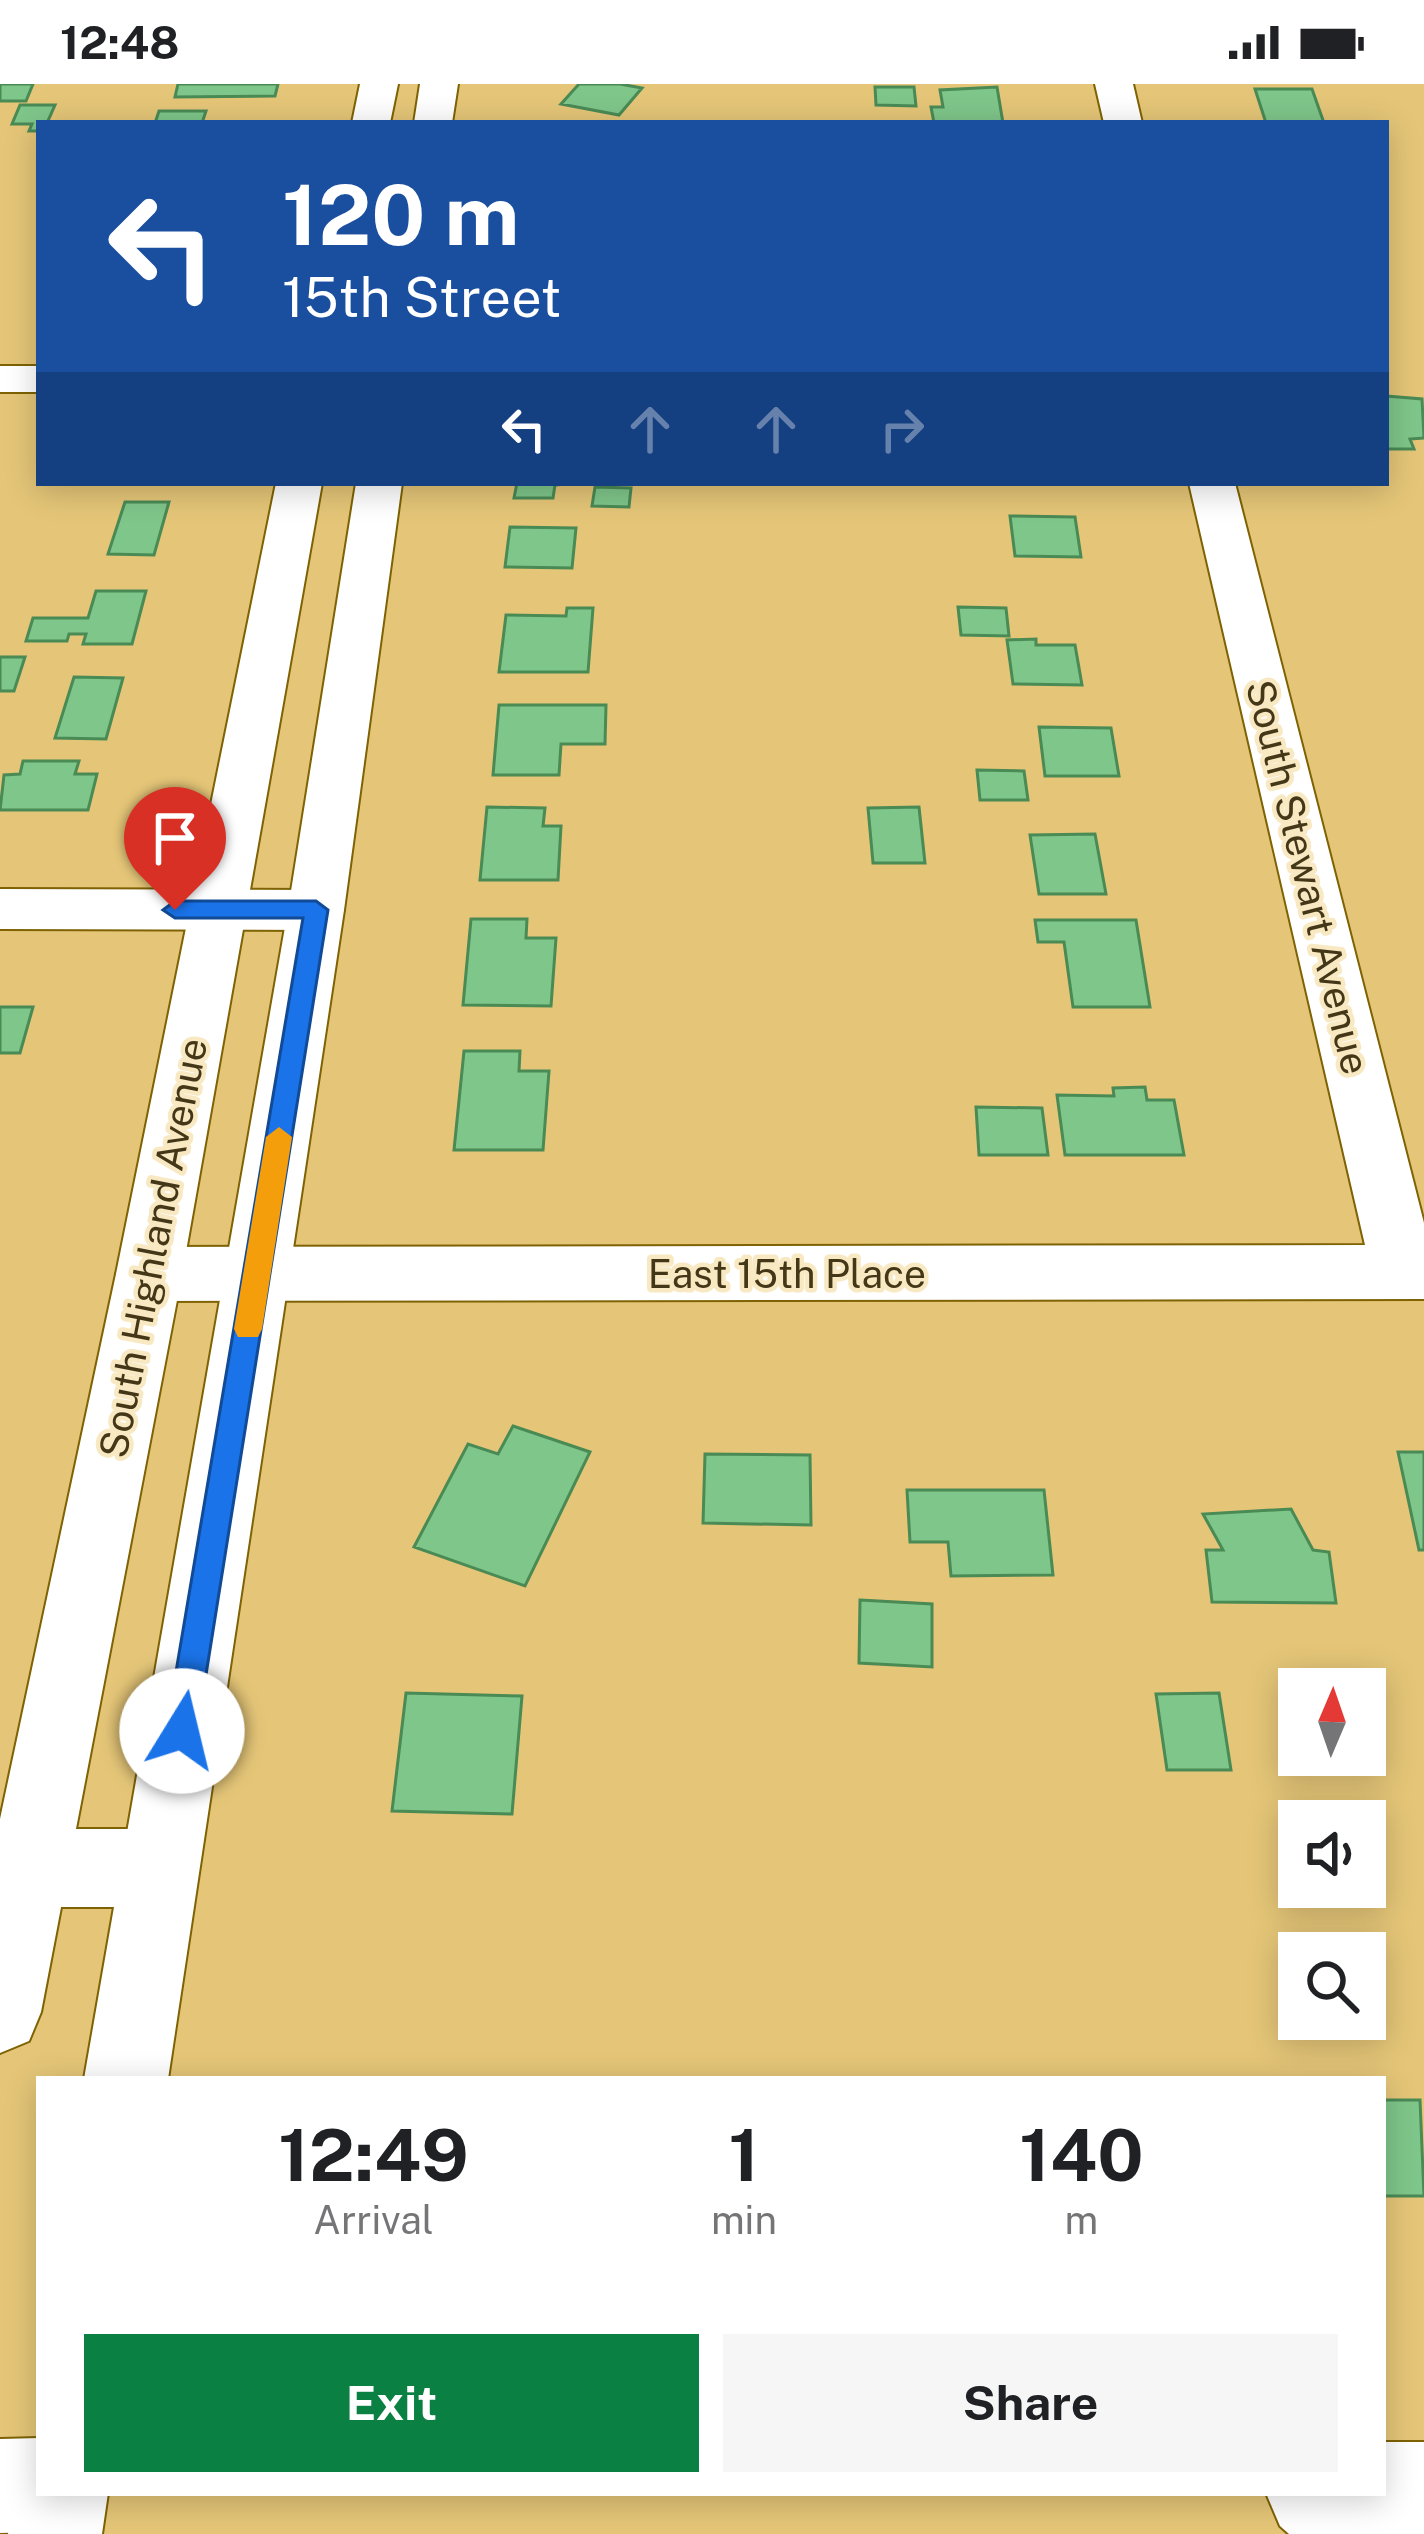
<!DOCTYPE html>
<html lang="en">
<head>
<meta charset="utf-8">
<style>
  body { margin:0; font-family:"Public Sans",sans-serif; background:#f6f6f6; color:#202124; height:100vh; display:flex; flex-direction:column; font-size:45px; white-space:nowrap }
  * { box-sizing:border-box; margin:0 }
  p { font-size:39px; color:#757577 }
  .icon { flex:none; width:66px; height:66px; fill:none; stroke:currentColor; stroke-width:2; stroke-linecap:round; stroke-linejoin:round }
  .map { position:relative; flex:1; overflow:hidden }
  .panel { position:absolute; left:36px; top:1992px; width:1350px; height:420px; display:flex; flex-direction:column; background:#fff; border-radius:0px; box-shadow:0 6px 30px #0003 }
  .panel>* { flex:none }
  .hud { position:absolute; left:36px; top:36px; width:1353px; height:366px; border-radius:0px; box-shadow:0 6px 30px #0003; background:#1a4fa0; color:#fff; overflow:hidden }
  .needle { width:78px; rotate:2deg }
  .tools { position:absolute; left:1278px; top:1584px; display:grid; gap:24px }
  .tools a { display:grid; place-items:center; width:108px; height:108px; border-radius:0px; background:#fff; box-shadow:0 6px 30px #0003; font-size:60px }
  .pin { position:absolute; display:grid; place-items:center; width:102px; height:102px; color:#fff; margin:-123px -51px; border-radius:50% 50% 50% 0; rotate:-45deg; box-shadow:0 0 12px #0007 }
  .pin .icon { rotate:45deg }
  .me { position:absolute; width:132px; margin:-66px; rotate:9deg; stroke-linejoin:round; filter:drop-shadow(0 0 9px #0008) }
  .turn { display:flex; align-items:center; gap:42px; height:252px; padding:0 48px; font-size:54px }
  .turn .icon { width:156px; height:156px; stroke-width:2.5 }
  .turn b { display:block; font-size:84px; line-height:102px }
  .lanes { display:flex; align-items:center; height:114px; padding:0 48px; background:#0003; justify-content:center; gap:60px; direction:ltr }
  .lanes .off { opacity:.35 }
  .eta { display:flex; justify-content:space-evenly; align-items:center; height:204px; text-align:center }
  .eta b { font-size:72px; font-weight:700; line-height:84px }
  .primary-button { display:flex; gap:24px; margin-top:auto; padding:24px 48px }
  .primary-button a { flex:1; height:138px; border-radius:0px; background:#0b8043; color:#fff; font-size:48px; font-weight:700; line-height:138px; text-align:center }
  .primary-button a+a { background:#f6f6f6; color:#202124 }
  .status { display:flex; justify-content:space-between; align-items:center; height:84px; padding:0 60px; background:#fff; direction:ltr }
  .status svg { height:33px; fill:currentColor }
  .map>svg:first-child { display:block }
  .building { fill:#7fc68a; stroke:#4a8a55; stroke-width:3 }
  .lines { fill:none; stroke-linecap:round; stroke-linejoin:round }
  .minor-casing { stroke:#7e6203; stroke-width:4 }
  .major-casing { stroke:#7e6203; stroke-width:4 }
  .minor { fill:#fff; fill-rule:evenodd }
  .major { fill:#fff; fill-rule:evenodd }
  .route { fill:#1a73e8; stroke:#114b97; stroke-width:3 }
  .slow { fill:#f59e0b }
  .labels { text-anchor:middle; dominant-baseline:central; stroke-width:9; stroke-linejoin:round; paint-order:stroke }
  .street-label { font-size:39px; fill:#443717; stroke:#f8e9c3 }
</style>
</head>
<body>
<div class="status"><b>12:48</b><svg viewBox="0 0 49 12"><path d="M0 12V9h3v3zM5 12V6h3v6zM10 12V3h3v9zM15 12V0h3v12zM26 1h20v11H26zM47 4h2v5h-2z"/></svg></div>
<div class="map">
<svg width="1424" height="2450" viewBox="0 0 1424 2450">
  <rect width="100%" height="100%" fill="#e5c678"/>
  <path class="building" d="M 0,0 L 33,0 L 26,17 L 0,17 Z
    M 178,0 L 278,0 L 275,12 L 175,13 Z
    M 579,0 L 620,0 L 642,4 L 619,31 L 561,20 Z
    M 875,3 L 914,3 L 916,22 L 876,21 Z
    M 997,3 L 1003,39 L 934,39 L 931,23 L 943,23 L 940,6 Z
    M 1255,5 L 1312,5 L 1324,39 L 1266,39 Z
    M 20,21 L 55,21 L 47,39 L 39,39 L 39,47 L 29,47 L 32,40 L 12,40 Z
    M 159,27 L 206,27 L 202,39 L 155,39 Z
    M 1386,312 L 1422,315 L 1424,354 L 1410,355 L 1414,365 L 1386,365 Z
    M 517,399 L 578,399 L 555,401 L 553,414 L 514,414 Z
    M 595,403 L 631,404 L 629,423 L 592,422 Z
    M 125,418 L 169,418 L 154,471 L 108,470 Z
    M 1010,432 L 1075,433 L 1081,473 L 1015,472 Z
    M 510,443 L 576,444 L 572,484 L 505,483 Z
    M 96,507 L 146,507 L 132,560 L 83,560 L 86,550 L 69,550 L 67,557 L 26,557 L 33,534 L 88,534 Z
    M 958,523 L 1006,524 L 1009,552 L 961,551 Z
    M 567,524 L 593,524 L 588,588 L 499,588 L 506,531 L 566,532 Z
    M 1036,555 L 1036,561 L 1075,561 L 1082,601 L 1013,600 L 1007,556 Z
    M 0,573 L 25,573 L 14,607 L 0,607 Z
    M 74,593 L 123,594 L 106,655 L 55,654 Z
    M 499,621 L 606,621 L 605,660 L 561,660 L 559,691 L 493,691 Z
    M 1039,643 L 1111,644 L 1119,692 L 1045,692 Z
    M 23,677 L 79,677 L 75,690 L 97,690 L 88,726 L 0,726 L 4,691 L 20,690 Z
    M 977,686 L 1024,687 L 1028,716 L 980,716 Z
    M 487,723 L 545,724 L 543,742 L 561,742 L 558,796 L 480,796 Z
    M 919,723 L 925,779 L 873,779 L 868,724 Z
    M 1095,750 L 1106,810 L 1039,810 L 1030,751 Z
    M 471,835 L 527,835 L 526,854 L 556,854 L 551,922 L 463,921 Z
    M 1035,836 L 1136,836 L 1150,923 L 1073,923 L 1064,858 L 1038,858 Z
    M 0,923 L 33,923 L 20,969 L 0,969 Z
    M 464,967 L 520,967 L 519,987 L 549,987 L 543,1066 L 454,1066 Z
    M 1145,1003 L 1147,1016 L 1174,1016 L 1184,1071 L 1065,1071 L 1057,1011 L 1114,1012 L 1113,1004 Z
    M 976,1023 L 1042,1024 L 1048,1071 L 979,1071 Z
    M 513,1342 L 590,1368 L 525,1502 L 414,1463 L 468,1360 L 498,1370 Z
    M 1398,1368 L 1424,1368 L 1424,1466 L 1419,1466 Z
    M 705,1370 L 810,1371 L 811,1441 L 703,1439 Z
    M 907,1406 L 1044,1406 L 1053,1491 L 951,1492 L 948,1458 L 910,1458 Z
    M 1291,1425 L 1313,1466 L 1329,1468 L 1336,1519 L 1212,1518 L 1206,1466 L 1223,1466 L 1203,1430 Z
    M 860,1516 L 932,1520 L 932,1583 L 859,1579 Z
    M 406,1609 L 522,1612 L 512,1730 L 392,1727 Z
    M 1219,1609 L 1231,1686 L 1167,1686 L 1156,1610 Z
    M 1383,2016 L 1420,2016 L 1424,2112 L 1383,2112 Z"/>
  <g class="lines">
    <g class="minor-casing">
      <path id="minor" d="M 1095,0 L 1133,0 L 1142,39 L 1104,39 Z
        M 0,282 L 39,282 L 39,308 L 0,308 Z
        M 1189,399 L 1235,399 L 1424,1139 L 1424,1215 L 149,1217 L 126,1209 L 116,1190 L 126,1171 L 149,1163 L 1365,1161 Z
        M 0,805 L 316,806 L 336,812 L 344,826 L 336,840 L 316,846 L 0,845 Z
        M 0,1745 L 159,1745 L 187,1756 L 198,1784 L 187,1812 L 159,1823 L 0,1823 Z
        M 39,2354 L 39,2409 L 82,2409 L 72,2434 L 39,2448 L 0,2449 L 0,2355 Z
        M 1383,2358 L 1424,2358 L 1424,2450 L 1289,2450 L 1280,2442 L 1266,2409 L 1383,2409 Z"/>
    </g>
    <g class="major-casing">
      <path id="major" d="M 360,0 L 398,0 L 390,39 L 352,39 Z
        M 420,0 L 458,0 L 452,39 L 414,39 Z
        M 276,399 L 322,399 L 182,1190 L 41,1928 L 29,1957 L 0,1969 L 0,1735 L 116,1190 Z
        M 356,399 L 402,399 L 344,826 L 168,1995 L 84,1995 L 288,826 Z
        M 39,2371 L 39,2409 L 108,2409 L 102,2450 L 8,2450 L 14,2409 L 28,2376 Z"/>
    </g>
    <use href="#minor" class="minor"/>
    <use href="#major" class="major"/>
  </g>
  <path class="route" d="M 175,817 L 316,817 L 328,826 L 197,1647 L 193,1658 L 182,1662 L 170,1658 L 166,1647 L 303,834 L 175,834 L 163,826 Z"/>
  <path class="slow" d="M 279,1043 L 292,1053 L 262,1245 L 258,1253 L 238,1253 L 234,1245 L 266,1053 Z"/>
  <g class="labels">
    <g class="street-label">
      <text transform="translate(1308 793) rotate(76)">South Stewart Avenue</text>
      <text transform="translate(153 1164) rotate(-79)">South Highland Avenue</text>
      <text x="787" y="1190">East 15th Place</text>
    </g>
  </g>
</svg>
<div class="tools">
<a><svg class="needle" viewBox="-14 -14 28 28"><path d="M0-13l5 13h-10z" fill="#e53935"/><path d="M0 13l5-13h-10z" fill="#757577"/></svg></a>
<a><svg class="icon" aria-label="sound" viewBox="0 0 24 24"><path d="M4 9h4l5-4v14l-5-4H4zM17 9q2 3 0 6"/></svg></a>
<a><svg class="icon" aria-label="search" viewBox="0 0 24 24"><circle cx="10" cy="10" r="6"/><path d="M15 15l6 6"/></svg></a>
</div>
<div class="pin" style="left:175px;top:826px;background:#d93025"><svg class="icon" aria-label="arrive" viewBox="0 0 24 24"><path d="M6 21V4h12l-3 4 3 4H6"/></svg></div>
<svg class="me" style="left:182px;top:1647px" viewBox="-20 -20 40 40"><circle r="19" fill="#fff"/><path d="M0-13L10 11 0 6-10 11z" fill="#1a73e8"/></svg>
<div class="hud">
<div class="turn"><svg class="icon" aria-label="left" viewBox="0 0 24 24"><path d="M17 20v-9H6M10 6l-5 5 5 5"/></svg><div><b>120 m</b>15th Street</div></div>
<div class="lanes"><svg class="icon" aria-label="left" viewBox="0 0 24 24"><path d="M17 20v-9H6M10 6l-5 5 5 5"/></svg><svg class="icon off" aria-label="ahead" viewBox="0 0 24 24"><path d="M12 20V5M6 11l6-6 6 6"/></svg><svg class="icon off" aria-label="ahead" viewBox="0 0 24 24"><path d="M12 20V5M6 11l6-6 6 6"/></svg><svg class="icon off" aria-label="right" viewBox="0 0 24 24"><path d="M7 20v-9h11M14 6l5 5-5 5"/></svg></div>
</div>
<section class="panel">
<div class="eta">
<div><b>12:49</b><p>Arrival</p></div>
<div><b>1</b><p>min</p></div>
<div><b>140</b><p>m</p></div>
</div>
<div class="primary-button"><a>Exit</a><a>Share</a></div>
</section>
</div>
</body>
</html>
